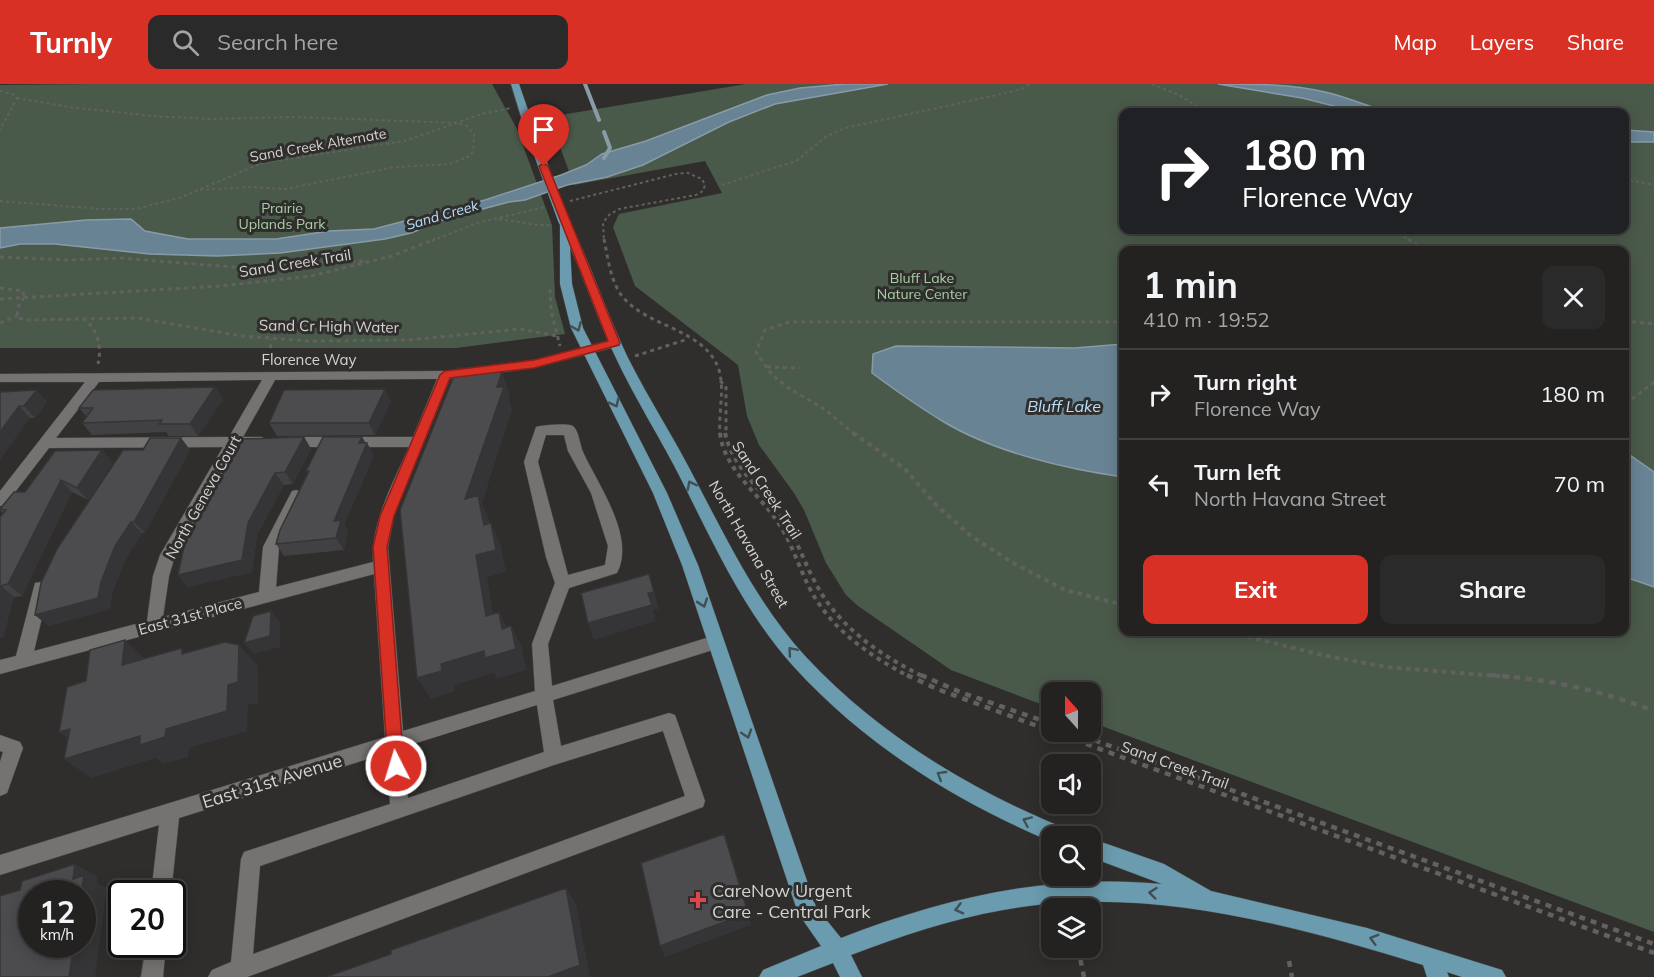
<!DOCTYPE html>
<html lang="en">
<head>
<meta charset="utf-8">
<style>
  body { margin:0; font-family:Mulish,sans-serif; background:#2b2a2a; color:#f1f3f6; height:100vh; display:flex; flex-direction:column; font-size:22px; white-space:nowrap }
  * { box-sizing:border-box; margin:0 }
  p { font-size:20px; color:#a3a4a5 }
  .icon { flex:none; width:33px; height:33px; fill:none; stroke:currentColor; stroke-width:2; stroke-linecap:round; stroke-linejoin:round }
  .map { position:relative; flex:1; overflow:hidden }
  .side { position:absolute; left:1119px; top:162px; width:510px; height:390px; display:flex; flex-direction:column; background:#232221; border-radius:12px; box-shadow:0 3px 15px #0003,0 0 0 2px #403f3f }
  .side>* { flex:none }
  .top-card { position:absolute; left:1119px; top:24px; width:510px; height:126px; border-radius:12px; box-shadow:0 3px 15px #0003,0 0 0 2px #403f3f; background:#202124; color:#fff; overflow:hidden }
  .needle { width:39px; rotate:339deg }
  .controls { position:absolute; left:1041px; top:598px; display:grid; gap:12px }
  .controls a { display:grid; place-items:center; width:60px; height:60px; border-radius:12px; background:#232221; box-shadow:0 3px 15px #0003,0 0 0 2px #403f3f; font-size:30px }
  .speed { position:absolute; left:18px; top:796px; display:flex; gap:12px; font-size:30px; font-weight:700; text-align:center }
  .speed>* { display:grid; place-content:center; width:78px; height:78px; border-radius:50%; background:#232221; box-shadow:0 3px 15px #0003,0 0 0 2px #403f3f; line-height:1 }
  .speed small { font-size:15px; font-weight:400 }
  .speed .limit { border:3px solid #111; border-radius:9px; background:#fff; color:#111 }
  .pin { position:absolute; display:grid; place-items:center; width:51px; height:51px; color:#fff; margin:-62px -26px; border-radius:50% 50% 50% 0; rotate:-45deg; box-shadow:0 0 6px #0007 }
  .pin .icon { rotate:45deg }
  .me { position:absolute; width:66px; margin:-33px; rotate:355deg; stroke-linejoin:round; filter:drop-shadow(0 0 4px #0008) }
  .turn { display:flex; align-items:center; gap:21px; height:126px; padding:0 24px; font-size:27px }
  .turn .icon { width:78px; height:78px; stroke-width:2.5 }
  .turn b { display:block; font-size:42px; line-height:51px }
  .round { display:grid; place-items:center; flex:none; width:63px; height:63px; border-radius:12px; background:#2b2a2a }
  .summary { display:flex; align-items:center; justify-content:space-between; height:102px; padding:0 24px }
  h1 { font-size:36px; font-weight:700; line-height:45px }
  .primary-button { display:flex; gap:12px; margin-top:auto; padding:12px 24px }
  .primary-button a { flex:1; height:69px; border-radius:12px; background:#d93025; color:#fff; font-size:24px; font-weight:700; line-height:69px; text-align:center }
  .primary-button a+a { background:#2b2a2a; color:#f1f3f6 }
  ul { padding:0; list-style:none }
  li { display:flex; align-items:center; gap:18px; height:90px; padding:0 24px; border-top:2px solid #403f3f }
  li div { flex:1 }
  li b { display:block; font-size:22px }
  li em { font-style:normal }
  header { display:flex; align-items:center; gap:36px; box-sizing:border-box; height:84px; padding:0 30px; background:#d93025; color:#fff }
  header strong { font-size:28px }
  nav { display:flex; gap:33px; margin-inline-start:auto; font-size:21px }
  .search { width:420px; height:54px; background:#2b2a2a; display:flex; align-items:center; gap:15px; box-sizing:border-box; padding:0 21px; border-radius:12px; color:#a3a4a5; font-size:22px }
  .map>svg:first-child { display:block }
  .green { fill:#4a5a4a; fill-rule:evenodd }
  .water { fill:#688394; stroke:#889ba7; stroke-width:1.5 }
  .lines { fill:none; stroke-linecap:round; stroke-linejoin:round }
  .stream { stroke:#889ba7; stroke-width:4 }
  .minor-casing { stroke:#4c4b49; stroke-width:1 }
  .major-casing { stroke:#4c4b49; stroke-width:1 }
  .path-far3 { stroke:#62615f; stroke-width:2; stroke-dasharray:3 3; stroke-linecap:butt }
  .path-far2 { stroke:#62615f; stroke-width:3; stroke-dasharray:4 4; stroke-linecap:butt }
  .path-far1 { stroke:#62615f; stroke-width:4; stroke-dasharray:4.5 4.5; stroke-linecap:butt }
  .path { stroke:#62615f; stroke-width:4.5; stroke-dasharray:6 6; stroke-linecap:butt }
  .minor { fill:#757371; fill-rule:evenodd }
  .major { fill:#6a9bae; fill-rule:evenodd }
  .major-bridge-casing { stroke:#4c4b49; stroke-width:10; stroke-linecap:butt }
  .major-bridge { stroke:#6a9bae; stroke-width:10 }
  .wall { fill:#414144 }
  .shaded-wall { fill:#353537 }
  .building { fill:#4c4c4f; stroke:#353537; stroke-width:1.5 }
  .oneway { stroke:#414f53 }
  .route { fill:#d93025; stroke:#8d1f18; stroke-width:1.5 }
  .health-dot { fill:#e0444e; stroke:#2f2e2c; stroke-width:2 }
  .labels { text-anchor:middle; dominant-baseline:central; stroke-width:6; stroke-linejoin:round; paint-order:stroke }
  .far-street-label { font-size:14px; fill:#d4d3d2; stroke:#2f2e2c }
  .far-park-label { font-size:14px; fill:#a8d0a7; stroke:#2f2e2c }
  .far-water-label { font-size:14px; font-style:italic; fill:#b7e0fb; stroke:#2f2e2c }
  .street-label { font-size:15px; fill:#d4d3d2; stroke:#2f2e2c }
  .water-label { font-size:16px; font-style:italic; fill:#b7e0fb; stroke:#2f2e2c }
  .near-street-label { font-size:18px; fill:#d4d3d2; stroke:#2f2e2c }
  .near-poi-label { font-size:18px; fill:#d4d3d2; stroke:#2f2e2c; text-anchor:start }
</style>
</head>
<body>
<header>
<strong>Turnly</strong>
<div class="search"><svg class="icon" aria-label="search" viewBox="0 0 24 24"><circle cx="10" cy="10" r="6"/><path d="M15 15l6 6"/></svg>Search here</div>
<nav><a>Map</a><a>Layers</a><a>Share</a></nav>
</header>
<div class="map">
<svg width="1654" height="893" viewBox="0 0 1654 893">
  <rect width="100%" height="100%" fill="#2f2e2c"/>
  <path class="green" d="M 96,0 L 492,0 L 517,45 L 552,141 L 555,213 L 565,250 L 456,264 L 0,264 L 0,1 Z
    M 746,0 L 1654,0 L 1654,848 L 1091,638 L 1090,609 L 1052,609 L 1051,624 L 951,586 L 858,522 L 846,511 L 826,479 L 804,426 L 794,409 L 759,361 L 747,332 L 738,281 L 635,202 L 613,143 L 619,130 L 722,109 L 705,77 L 574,101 L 549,33 ZM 1124,28 L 1624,28 L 1624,146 L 1124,146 ZM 1124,166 L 1624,166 L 1624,548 L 1124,548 Z"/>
  <path class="water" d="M 845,0 L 888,0 L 775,20 L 729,38 L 643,81 L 607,93 L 567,101 L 525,116 L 509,118 L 445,135 L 411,149 L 385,155 L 280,169 L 217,172 L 150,170 L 55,160 L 20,160 L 0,164 L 0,144 L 86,136 L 131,135 L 145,147 L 188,155 L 276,155 L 329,147 L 374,145 L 485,116 L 561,91 L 586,81 L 602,70 L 646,57 L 767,11 L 800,4 Z
    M 1218,0 C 1255,0 1290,0 1325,8 C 1347,13 1367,22 1388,28 L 1358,28 L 1302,14 Z
    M 1625,46 L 1654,48 L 1654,58 L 1625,58 Z
    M 1123,260 L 1123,393 C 1066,385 994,368 944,338 C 919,323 895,306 872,289 L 873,270 L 896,262 L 1074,264 Z
    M 1624,367 L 1654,388 L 1654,503 L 1625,493 Z"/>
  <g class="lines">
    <path class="stream" d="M 585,0 L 599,36
      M 604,48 L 610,64 L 604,74"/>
    <g class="minor-casing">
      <path id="minor" d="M 615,255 L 619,256 L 621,259 L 619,262 L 534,284 L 450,295 L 394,432 L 388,463 L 403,647 L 535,607 L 532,560 L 555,499 L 546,473 L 524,378 L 536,343 C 542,341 568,339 573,342 C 579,347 580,362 583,368 C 598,401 636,453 617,489 L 569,504 L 548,560 L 552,602 L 716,551 L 722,553 L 724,558 L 722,563 L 716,565 L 553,616 L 561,662 L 669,629 L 675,631 L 705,717 L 703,723 L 247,893 L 208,893 L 212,886 L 231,878 L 241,775 L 244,768 L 390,720 L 387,669 L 179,734 L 171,810 L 151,810 L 159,741 L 0,791 L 0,771 L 385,653 L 374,490 L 0,590 L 0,576 L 16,572 L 35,499 L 41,498 L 47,499 L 49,504 L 34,567 L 147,537 L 153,492 L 160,471 L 223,363 L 49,364 L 5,421 L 0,422 L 0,407 L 85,298 L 0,298 L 0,290 L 445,287 L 534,276 ZM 437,295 L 413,353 L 289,353 L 282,358 L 289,363 L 409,363 C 393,399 371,438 373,478 L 276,503 L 279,463 L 304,411 L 297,406 L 292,407 L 263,463 L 259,508 L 163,533 L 169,492 L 175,472 L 237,363 L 262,363 L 269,358 L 262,353 L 243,353 L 275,296 ZM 262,296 L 229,353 L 56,354 L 99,298 ZM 546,351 L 564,351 L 568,367 L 591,409 L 608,462 L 605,481 L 568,491 L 538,378 ZM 537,621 L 544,668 L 408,714 L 404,663 ZM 663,647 L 685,712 L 253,870 L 260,782 L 554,681 Z
        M 0,651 L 20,658 L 23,664 L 7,709 L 0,712 L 0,678 L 3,668 L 0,667 Z
        M 146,861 L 166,861 L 163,893 L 141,893 Z"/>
    </g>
    <g class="major-casing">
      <path id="major" d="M 511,0 L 519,0 L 535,46 L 533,48 L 525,46 Z
        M 563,133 L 568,136 L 577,153 C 595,193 609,234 628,274 C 649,316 675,355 696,397 C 728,458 759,522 806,573 C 879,651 970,706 1069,746 L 1072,753 L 1052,753 L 1052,758 C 955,717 865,661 794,583 C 745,529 714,461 682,397 C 661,355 635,315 615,272 C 598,237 586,199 570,163 L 572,200 L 583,244 L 667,409 L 698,481 L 816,823 L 841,854 C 944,814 1050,789 1162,800 L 1090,773 L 1090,754 L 1164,780 L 1211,807 L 1367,844 L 1502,886 L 1506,893 L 1462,893 L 1447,888 L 1449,893 L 1427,893 L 1423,881 C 1288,840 1145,800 1003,826 C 951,835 901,852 851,871 L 862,893 L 840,893 L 833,879 L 797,893 L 759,893 L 763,886 L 821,862 L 798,829 L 682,481 L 653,409 L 571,244 L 560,200 L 560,141 L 558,136 Z"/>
    </g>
    <path class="path-far3" d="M 1152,0 L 1179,11 L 1206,28
      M 0,7 L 15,11 L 17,14 L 0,46
      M 17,14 L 69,23 L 152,32 L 209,35 L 295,33 L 458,39 L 467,42 L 474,51 L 473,67 L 470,72 L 450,80 L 395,83 L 285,105 L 251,103 L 200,106
      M 1624,95 L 1654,101
      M 722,101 L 796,77 L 827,52 L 845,44 L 997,11 L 1022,5 L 1029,0
      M 0,117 L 102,125 L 136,125 L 182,113 L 262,79 L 405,57 L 482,30 L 511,24
      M 570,117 L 676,90 L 688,89 L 702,95 L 705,101 L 703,107 L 696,111 L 619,125 L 609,131 L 603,139 L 604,157
      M 499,135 L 537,141 L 550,141
      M 1394,146 L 1410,157
      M 432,157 L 477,139 L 545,123"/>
    <path class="path-far2" d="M 604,155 C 608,174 610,196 622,212 C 647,244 705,244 719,286 C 725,307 718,330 720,351
      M 1408,155 L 1425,166
      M 0,173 L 66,176 L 120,174 L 233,183 L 369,177
      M 0,204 L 23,207 L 24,213
      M 550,205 L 551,226 L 560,262
      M 24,213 L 18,223 L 17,233 L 24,236 L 138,234 L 241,252 L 309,257 L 409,256 L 520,245 L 557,252
      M 0,215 L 220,202 L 311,192 L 392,172 L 435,155
      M 83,234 C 98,245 102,263 98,280
      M 1624,237 L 1654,240
      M 0,239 L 17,232
      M 635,272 L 688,255
      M 265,279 L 270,268 L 271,255
      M 767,283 L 800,284
      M 720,297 L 726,302 L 726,351
      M 1632,315 L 1654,298
      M 855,351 L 826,326 L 790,305 L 772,291 L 756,268 L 765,246 L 789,238 L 1124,238"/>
    <path class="path-far1" d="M 720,349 C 724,385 758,409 777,437 C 791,457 798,481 809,503 C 830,545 870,572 910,593
      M 725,349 C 733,384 761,405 781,433 C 796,452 803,476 815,498 C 838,543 880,571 924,593
      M 853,349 L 905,385 L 936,421 L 971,452 L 1013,479 L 1065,506 L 1124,521
      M 1230,548 L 1322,571 L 1386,583 L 1510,593"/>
    <path class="path" d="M 907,591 L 937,605 L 1654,869
      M 921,591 L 960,608 L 1052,640
      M 1490,591 C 1547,595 1601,606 1654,627
      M 1072,648 L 1654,860
      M 1078,864 L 1084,893
      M 1289,877 L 1292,893"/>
    <use href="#minor" class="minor"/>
    <use href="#major" class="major"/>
    <g class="major-bridge-casing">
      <path id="major-bridge" d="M 530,46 L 563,136"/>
    </g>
    <use href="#major-bridge" class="major-bridge"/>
  </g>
  <path class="wall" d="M 215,303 L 223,316 L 198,352 L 169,352 L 166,348 L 92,351 L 82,339 L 87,333 L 79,324 Z
    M 0,308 L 47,318 L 35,334 L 30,334 Z
    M 391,317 L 375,351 L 277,352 L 269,339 Z
    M 304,353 L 311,365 L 293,400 L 284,401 L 257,451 L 252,488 L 188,503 L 178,491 L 190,448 Z
    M 362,353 L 374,371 L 344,441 L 348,448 L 344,466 L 284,472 L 276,460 L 308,389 L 306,387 Z
    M 181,354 L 190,366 L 145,449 L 142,449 L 126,474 L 112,509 L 110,525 L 48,542 L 143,366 Z
    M 102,366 L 113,378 L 88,416 L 72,408 L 22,512 L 14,513 L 3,553 L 0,554 L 0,433 L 3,429 L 0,426 L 25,408 Z"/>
  <path class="shaded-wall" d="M 502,288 L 510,311 L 509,316 L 512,326 L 482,419 L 489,435 L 494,464 L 465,415 L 497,303 Z
    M 215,303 L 223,316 L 198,352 L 190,340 Z
    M 385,305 L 391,317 L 375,351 L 369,339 Z
    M 37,306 L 47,318 L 35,334 L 24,322 Z
    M 19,322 L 30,334 L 0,376 L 0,348 Z
    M 304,353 L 311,365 L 293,400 L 285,388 Z
    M 362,353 L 366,361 L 367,359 L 374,371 L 344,441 L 348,448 L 344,466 L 336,454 L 334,437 Z
    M 181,354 L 190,366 L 145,449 L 134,438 Z
    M 102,366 L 113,378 L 88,416 L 77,404 Z
    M 275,389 L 284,401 L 257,451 L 252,488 L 188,503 L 178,491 L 248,439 Z
    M 61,396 L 72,408 L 22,512 L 8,500 Z
    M 131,438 L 142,449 L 126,474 L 112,509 L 110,525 L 48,542 L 35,531 L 101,498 L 115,462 Z
    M 491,439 L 501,462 L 506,488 L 487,493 L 497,554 L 486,532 L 476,471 Z
    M 0,501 L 14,513 L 3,553 L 0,554 Z
    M 654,508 L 659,525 L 653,526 L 656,537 L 594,556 L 588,539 L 648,509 Z
    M 271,527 L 280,538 L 280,563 L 254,570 L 244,559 Z
    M 499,528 L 510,550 L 511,542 L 522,563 L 526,586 L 497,595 L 494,589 L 454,601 L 455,607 L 431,615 L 417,594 L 441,580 L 484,567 L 502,545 Z
    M 125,556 L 147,577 L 122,581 Z
    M 239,561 L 258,582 L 258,619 L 248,621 L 247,647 L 189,664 L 188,673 L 163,680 L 156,674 L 91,694 L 64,675 L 166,645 L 228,601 Z
    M 70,645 L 86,667 L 59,648 Z
    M 75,780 L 98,793 L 97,799 L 107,804 L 95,893 L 69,893 L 74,861 L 82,861 L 82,810 L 81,810 L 73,795 Z
    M 566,804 L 576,820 L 590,893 L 548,893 Z
    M 748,829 L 751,841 L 665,873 L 660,862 Z"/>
  <path class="building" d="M 457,284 L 481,284 L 480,286 L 502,288 L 497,303 L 504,303 L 465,415 L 478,411 L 484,441 L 491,439 L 496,466 L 476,471 L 486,532 L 499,528 L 502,545 L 511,542 L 516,565 L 485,574 L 484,567 L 441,580 L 442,587 L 417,594 L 400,426 Z
    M 215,303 L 190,340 L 159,340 L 162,336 L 82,339 L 93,324 L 79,324 L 93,306 Z
    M 385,305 L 369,339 L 269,339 L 284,306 Z
    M 37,306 L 24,322 L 19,322 L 0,348 L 0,308 Z
    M 304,353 L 285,388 L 275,389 L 248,439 L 242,476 L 178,491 L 187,448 L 190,448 L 243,355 Z
    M 323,353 L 362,353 L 359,359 L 367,359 L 334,437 L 341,436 L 336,454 L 276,460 L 280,446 L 309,387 L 306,387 Z
    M 150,354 L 181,354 L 134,438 L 131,438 L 115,462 L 101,498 L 98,514 L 35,531 L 41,499 L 57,465 L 123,366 L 143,366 Z
    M 102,366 L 77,404 L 61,396 L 8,500 L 0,502 L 0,433 L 6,426 L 0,425 L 14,408 L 25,408 L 55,367 Z
    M 649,490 L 654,508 L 648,509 L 652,521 L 588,539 L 581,509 Z
    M 271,527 L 270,552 L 244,559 L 253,532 Z
    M 125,556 L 122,581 L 182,564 L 182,570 L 225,558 L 239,561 L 238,598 L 228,601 L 227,627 L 166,645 L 165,653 L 140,661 L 140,652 L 64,675 L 70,645 L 59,648 L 67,603 L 86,597 L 90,566 Z
    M 724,750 L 748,829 L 660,862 L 641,779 Z
    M 75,780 L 73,795 L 84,791 L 81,810 L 32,810 L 32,861 L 74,861 L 69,893 L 0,893 L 0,812 L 20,806 L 22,797 Z
    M 566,804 L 580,881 L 548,893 L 326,893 L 391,870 L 391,866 Z"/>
  <defs><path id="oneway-chevron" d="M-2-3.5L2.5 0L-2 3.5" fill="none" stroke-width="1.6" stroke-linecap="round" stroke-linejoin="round" transform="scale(1.5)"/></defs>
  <g class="oneway">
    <use href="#oneway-chevron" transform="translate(577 243) rotate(67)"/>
    <use href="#oneway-chevron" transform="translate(615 319) rotate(64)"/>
    <use href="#oneway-chevron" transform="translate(691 401) rotate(-117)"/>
    <use href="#oneway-chevron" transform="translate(703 519) rotate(71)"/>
    <use href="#oneway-chevron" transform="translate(792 567) rotate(-130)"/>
    <use href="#oneway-chevron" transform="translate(747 650) rotate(72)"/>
    <use href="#oneway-chevron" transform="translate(941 691) rotate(-149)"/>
    <use href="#oneway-chevron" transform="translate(1027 737) rotate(-156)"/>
    <use href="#oneway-chevron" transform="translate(1153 809) rotate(-174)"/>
    <use href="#oneway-chevron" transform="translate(959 825) rotate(166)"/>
    <use href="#oneway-chevron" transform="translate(1374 855) rotate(-164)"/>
  </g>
  <path class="route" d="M 544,79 L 548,82 L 620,259 L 619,261 L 534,284 L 450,294 L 394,432 L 387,463 L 404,682 L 402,687 L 396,690 L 390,687 L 388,682 L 373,463 L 380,432 L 440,291 L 445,287 L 534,276 L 608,257 L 539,82 Z"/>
  <path class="health-dot" d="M695 807h6v6h6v6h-6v6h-6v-6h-6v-6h6z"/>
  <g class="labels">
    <g class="far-street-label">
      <text transform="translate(318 61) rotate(-10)">Sand Creek Alternate</text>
    </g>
    <g class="far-park-label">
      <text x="282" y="124">Prairie<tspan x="282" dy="16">Uplands Park</tspan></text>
      <text x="922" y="194">Bluff Lake<tspan x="922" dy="16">Nature Center</tspan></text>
    </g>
    <g class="far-water-label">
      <text transform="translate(442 131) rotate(-16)">Sand Creek</text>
    </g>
    <g class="street-label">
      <text transform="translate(295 179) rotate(-9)">Sand Creek Trail</text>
      <text transform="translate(329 242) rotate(1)">Sand Cr High Water</text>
      <text x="309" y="275">Florence Way</text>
      <text transform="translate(767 406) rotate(57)">Sand Creek Trail</text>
      <text transform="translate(203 413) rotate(-61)">North Geneva Court</text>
      <text transform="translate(749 460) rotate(60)">North Havana Street</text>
      <text transform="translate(190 532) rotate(-15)">East 31st Place</text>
      <text transform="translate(1175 681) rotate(20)">Sand Creek Trail</text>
    </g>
    <g class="water-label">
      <text x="1064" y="322">Bluff Lake</text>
    </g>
    <g class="near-street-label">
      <text transform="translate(272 697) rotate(-17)">East 31st Avenue</text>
    </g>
    <g class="near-poi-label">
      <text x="712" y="806">CareNow Urgent<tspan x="712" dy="21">Care - Central Park</tspan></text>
    </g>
  </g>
</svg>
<div class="controls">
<a><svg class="needle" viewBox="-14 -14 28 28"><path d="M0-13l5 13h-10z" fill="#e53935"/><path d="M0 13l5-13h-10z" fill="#a3a4a5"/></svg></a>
<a><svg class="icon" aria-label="sound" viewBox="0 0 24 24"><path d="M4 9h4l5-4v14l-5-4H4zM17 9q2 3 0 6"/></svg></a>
<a><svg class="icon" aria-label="search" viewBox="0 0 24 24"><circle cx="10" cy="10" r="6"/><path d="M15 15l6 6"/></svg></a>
<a><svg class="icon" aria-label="layers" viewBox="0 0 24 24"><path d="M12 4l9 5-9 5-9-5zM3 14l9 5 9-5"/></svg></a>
</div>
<div class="speed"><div>12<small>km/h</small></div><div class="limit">20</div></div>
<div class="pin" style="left:544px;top:82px;background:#d93025"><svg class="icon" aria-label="arrive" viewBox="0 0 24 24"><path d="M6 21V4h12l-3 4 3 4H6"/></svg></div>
<svg class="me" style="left:396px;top:682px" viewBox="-20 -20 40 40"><circle r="17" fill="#d93025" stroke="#fff" stroke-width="3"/><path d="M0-11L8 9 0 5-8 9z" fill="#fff"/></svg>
<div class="top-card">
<div class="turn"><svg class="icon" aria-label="right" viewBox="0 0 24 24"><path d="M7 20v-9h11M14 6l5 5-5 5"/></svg><div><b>180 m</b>Florence Way</div></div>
</div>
<section class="side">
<div class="summary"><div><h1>1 min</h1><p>410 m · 19:52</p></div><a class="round"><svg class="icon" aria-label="close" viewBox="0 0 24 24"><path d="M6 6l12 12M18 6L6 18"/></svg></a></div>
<ul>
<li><svg class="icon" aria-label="right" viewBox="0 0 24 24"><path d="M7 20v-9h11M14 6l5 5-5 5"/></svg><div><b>Turn right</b><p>Florence Way</p></div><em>180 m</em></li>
<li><svg class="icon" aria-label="left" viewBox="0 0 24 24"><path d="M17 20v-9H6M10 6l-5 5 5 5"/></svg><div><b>Turn left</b><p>North Havana Street</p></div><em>70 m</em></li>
</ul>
<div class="primary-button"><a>Exit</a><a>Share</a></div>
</section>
</div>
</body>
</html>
